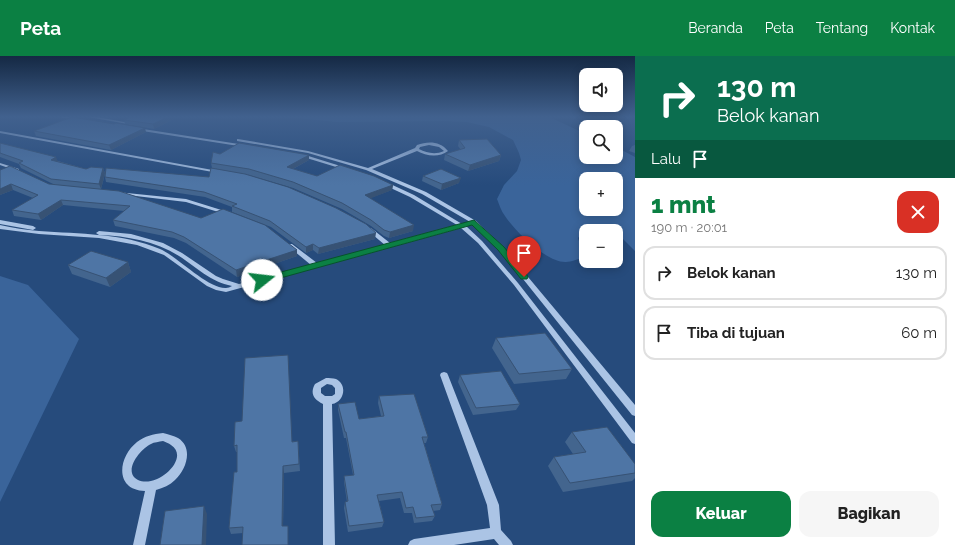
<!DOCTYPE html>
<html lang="id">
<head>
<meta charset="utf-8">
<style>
  body { margin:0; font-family:Raleway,sans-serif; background:#f6f6f6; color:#222; height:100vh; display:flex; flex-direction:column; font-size:15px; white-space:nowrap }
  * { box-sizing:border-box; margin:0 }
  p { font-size:13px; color:#767676 }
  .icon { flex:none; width:22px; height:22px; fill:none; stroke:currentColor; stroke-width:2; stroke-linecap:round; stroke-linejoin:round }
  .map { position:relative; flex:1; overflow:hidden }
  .panel { display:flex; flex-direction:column; background:#fff; width:320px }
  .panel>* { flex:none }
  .top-card { background:#0b6e4f; color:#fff; overflow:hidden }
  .controls { position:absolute; left:579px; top:12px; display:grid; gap:8px }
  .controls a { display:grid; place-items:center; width:44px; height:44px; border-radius:8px; background:#fff; box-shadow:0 2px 10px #0003; font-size:20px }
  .pin { position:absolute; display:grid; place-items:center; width:34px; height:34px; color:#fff; margin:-41px -17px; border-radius:50% 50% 50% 0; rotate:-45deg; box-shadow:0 0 4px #0007 }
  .pin .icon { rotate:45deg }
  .me { position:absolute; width:44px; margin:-22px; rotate:74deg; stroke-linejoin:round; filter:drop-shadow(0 0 3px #0008) }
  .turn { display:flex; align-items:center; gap:14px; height:84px; padding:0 16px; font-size:18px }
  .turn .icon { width:52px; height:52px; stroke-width:2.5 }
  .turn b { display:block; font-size:28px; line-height:34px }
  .then { display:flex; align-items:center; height:38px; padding:0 16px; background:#0003; gap:8px; font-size:15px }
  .round { display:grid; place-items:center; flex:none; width:42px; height:42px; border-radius:12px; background:#f6f6f6 }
  .head { display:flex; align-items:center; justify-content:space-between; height:68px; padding:0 16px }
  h1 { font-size:24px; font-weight:800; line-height:30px; color:#0b8043 }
  .cta { display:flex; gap:8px; margin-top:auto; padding:8px 16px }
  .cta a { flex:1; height:46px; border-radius:12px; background:#0b8043; color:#fff; font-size:16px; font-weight:800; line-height:46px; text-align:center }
  .cta a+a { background:#f6f6f6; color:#222 }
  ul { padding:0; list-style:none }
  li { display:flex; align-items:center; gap:12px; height:54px; margin:0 8px 6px; padding:0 8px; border:2px solid #e0e0e0; border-radius:12px }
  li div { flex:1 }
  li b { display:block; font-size:15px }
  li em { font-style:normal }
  header { display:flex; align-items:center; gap:24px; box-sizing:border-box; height:56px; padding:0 20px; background:#0b8043; color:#fff }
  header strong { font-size:19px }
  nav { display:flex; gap:22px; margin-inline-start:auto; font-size:14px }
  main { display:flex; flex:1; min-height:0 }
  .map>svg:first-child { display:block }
  .green { fill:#3a649a; fill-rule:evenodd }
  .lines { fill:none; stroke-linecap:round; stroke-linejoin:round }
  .minor { fill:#abc4e5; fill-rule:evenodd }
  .wall { fill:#43658e }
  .shaded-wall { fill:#375274 }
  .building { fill:#4e75a5; stroke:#375274 }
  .route { fill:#0b8043; stroke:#07532c }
</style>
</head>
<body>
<header>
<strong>Peta</strong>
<nav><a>Beranda</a><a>Peta</a><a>Tentang</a><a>Kontak</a></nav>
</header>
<main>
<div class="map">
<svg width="635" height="489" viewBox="0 0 635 489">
  <rect width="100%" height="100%" fill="#264b7c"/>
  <path class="green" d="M 276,60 L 547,60 L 586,78 L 586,101 L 616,101 L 616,91 L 635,101 L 635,195 L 622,182 L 616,178 L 616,175 C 598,175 593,165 578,182 L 584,201 C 578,203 571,206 566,206 C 547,207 515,175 505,160 C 501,155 499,148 497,143 L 504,129 L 517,115 L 521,104 L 519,97 L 513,84 L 489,71 L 467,66 L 444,65 L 337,66 ZM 586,123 L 616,123 L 616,153 L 586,153 Z
    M 0,220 L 28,229 L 79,283 L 0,446 Z"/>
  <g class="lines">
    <path class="minor" d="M 56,60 L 64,60 L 81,64 L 79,65 Z
      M 83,60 L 92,60 L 135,68 L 133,69 Z
      M 137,72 L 245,89 L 247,90 L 245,91 L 136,74 L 135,73 Z
      M 0,75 L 218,115 L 220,116 L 218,117 L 0,77 Z
      M 238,83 L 308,95 L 368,112 L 415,92 L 417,89 C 428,85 440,85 448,95 C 439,102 426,100 417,95 L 372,113 L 426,136 L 476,165 L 503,191 L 635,349 L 635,360 L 632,359 L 499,193 L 472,167 L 422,138 L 366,114 L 308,97 L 237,85 L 237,83 ZM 429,89 L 439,91 L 444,95 C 435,99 427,97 419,93 L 420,91 Z
      M 300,98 L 302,98 L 350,113 L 346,114 L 300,100 Z
      M 0,107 L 19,113 L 19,114 L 17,115 L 0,109 Z
      M 382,126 L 386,126 L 414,139 L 462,168 L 466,168 L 467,169 L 466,170 L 482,185 L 518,227 L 635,377 L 635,388 L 632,387 L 514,229 L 478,187 L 461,172 L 226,236 L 216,234 L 207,230 L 164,199 L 137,189 L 99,182 L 39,178 L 0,173 L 0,169 C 13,172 26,174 39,175 C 80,178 122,177 160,193 C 178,201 208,233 226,232 C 228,232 230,231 232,230 C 211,226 196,211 179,200 C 155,185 127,180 99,179 L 96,177 L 99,175 L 131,178 L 163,187 L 182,197 L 216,220 L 223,223 L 239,228 L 311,209 L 288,190 L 288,188 L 292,188 L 317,207 L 385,189 L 367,174 L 367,172 L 371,172 L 390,187 L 457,169 L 410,141 L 382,128 Z
      M 117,136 L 186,143 L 231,157 L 228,159 L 186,146 L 119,138 L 117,137 Z
      M 0,164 L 33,170 L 36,172 L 33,174 L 0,168 Z
      M 444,316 L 447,317 L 448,319 L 499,449 L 501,474 L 511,485 L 513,489 L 499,489 L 494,483 L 454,489 L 408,489 L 410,485 L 414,483 L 490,472 L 487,449 L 440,319 L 441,317 Z
      M 326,322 C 329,322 333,322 336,323 C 348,329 344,346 332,348 L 335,489 L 323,489 L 323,348 C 313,343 310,337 315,328 ZM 327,328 L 332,329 L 335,332 L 335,338 L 332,340 L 325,340 L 321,337 L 321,332 Z
      M 163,377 C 168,378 174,380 178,382 C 194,392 186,414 175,424 C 170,429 163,432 156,434 L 145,489 L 133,489 L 145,435 C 114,434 118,401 137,386 C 145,380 153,378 163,377 ZM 163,385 C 165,386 169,387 171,389 C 191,402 157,433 138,424 C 122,416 140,393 151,388 C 154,386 159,386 163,385 Z"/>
  </g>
  <path class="wall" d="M 132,60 L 180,60 L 154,73 L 125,68 L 124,64 Z
    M 114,68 L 146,76 L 111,94 L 36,80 L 34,75 Z
    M 459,84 L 501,99 L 499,105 L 468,115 L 444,104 L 445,98 L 461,94 L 458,90 Z
    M 0,87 L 58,105 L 86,113 L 103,112 L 105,117 L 209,121 L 375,183 L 318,198 L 313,194 L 306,197 L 271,171 L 232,156 L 232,151 L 205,141 L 106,126 L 105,121 L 105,118 L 101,133 L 297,200 L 237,221 L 186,187 L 174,182 L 115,170 L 113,164 L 124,155 L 63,149 L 41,164 L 14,160 L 12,154 L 33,142 L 13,134 L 0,139 L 0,114 L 49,128 L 53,128 L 21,112 L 19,108 L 0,101 Z
    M 635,89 L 635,97 L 629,95 L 632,90 Z
    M 220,98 L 309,104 L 293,113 L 317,120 L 393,129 L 392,134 L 370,142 L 413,175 L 389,182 L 384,180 L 371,170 L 342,153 L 293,132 L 249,119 L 212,112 L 211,107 Z
    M 423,120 L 459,127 L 441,134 L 422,125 Z
    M 128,206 L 131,216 L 110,231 L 72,218 L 68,209 Z
    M 496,282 L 572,313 L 566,323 L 514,328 L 492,292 Z
    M 460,319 L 520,348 L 516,354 L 473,359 L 458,326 Z
    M 379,340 L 428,381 L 426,387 L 424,387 L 442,448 L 440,454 L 433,455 L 435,460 L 432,465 L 414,467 L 412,457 L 404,457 L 400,442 L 379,445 L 384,466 L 382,471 L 348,476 L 344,452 L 345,446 L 347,446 L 344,426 L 344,420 L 353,419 L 346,382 L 344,382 L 338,354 L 338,348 L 359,363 L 381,360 L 378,347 Z
    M 572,376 L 635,408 L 635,422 L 632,425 L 563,436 L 548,410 L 554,401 L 573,398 L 565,386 Z
    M 298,385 L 300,415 L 284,417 L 283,470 L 288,470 L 288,489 L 242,489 L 243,477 L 231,478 L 229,472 L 237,416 L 237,396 L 236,396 L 234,390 Z"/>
  <path class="shaded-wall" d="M 170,60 L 180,60 L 154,73 L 153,68 Z
    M 145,72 L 146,76 L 111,94 L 109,89 Z
    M 309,99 L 309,104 L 287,116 L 287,111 Z
    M 501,99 L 499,105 L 468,115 L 470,109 Z
    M 56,101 L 58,106 L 51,104 Z
    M 103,112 L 105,117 L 101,133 L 99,128 Z
    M 461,122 L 459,127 L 441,134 L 442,128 Z
    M 11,128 L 13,134 L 0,139 L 0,133 Z
    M 393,129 L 392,134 L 364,145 L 365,139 Z
    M 61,144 L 63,149 L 41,164 L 38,158 Z
    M 414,169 L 413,175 L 389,182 L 390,176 Z
    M 376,177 L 375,183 L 318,198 L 319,192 Z
    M 313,188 L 313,194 L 306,197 L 306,191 Z
    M 297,194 L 297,200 L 237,221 L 236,214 Z
    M 128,206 L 131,216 L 110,231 L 106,222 Z
    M 283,410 L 284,417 L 283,476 L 282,470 Z
    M 204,450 L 207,458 L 206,489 L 202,489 Z"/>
  <path class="building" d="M 132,60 L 170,60 L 153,68 L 124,64 Z
    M 72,61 L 114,68 L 116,67 L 145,72 L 109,89 L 34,75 Z
    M 487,83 L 501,99 L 470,109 L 445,98 L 465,92 L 459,84 Z
    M 0,87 L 56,101 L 51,104 L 86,113 L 91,111 L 103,112 L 99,128 L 51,123 L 19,107 L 23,105 L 0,97 Z
    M 239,87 L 309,99 L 287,111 L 317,120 L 340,109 L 374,120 L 393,129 L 365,139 L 414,169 L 390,176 L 384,174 L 371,164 L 342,147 L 293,126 L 249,113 L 211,107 L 213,96 L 220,98 Z
    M 10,110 L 49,128 L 119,135 L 201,162 L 223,153 L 265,169 L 297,194 L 236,214 L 184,181 L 172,176 L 113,164 L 130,150 L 61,144 L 38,158 L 12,154 L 38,139 L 11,128 L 0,133 L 0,114 Z
    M 106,112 L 209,121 L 211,112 L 245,118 L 288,131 L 336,152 L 366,168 L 376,177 L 319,192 L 313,188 L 306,191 L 270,165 L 232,150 L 237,148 L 204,136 L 105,121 Z
    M 441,113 L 461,122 L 442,128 L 423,120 Z
    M 91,195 L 128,206 L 106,222 L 68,209 Z
    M 545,277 L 572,313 L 519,318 L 496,282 Z
    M 288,299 L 292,386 L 298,385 L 299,408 L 283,410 L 282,470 L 288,470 L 288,489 L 242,489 L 243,471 L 229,472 L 234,416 L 237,416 L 237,389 L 234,390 L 235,366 L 242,365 L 245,302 Z
    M 501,315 L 520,348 L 476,352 L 460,319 Z
    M 414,338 L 428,381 L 422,381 L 442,448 L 431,449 L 435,460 L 416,462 L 413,451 L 406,452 L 402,436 L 377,439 L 384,466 L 349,470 L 345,446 L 348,445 L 344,420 L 354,419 L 346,376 L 345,376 L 338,348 L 355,346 L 359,363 L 384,360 L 379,340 Z
    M 607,371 L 635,408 L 635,417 L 570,427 L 554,401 L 586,396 L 572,376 Z
    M 204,450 L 202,489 L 160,489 L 165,455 Z"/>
  <linearGradient id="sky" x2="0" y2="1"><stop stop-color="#152944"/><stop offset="0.47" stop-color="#41618e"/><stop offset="1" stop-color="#41618e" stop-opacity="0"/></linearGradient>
  <rect width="635" height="129" fill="url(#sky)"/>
  <path class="route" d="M 474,164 L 504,191 L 527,219 L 528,221 L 527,223 L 521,223 L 498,194 L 472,169 L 266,226 L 262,227 L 258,224 L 259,222 Z"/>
</svg>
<div class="controls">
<a><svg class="icon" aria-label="sound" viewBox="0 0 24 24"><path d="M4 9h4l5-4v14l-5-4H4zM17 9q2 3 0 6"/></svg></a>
<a><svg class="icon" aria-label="search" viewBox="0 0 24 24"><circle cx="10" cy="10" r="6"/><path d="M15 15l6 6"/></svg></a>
<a>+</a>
<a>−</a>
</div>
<div class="pin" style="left:524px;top:221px;background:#d93025"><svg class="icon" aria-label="arrive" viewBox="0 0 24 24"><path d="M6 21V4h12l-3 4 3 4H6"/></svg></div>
<svg class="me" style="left:262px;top:224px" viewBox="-20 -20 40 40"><circle r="19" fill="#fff"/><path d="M0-13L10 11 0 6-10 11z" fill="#0b8043"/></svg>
</div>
<section class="panel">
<div class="top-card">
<div class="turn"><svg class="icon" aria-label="right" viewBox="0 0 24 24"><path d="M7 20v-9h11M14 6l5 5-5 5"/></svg><div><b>130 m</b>Belok kanan</div></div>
<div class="then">Lalu<svg class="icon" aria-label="arrive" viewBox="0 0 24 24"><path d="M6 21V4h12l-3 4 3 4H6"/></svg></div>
</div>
<div class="head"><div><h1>1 mnt</h1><p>190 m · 20:01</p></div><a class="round" style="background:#d93025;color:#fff"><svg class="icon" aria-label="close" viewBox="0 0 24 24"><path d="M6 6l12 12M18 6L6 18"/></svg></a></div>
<ul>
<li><svg class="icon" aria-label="right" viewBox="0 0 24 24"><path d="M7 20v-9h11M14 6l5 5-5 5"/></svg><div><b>Belok kanan</b></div><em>130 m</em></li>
<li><svg class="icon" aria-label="arrive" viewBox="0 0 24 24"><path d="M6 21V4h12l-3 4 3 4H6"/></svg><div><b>Tiba di tujuan</b></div><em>60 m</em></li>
</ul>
<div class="cta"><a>Keluar</a><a>Bagikan</a></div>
</section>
</main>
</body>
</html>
